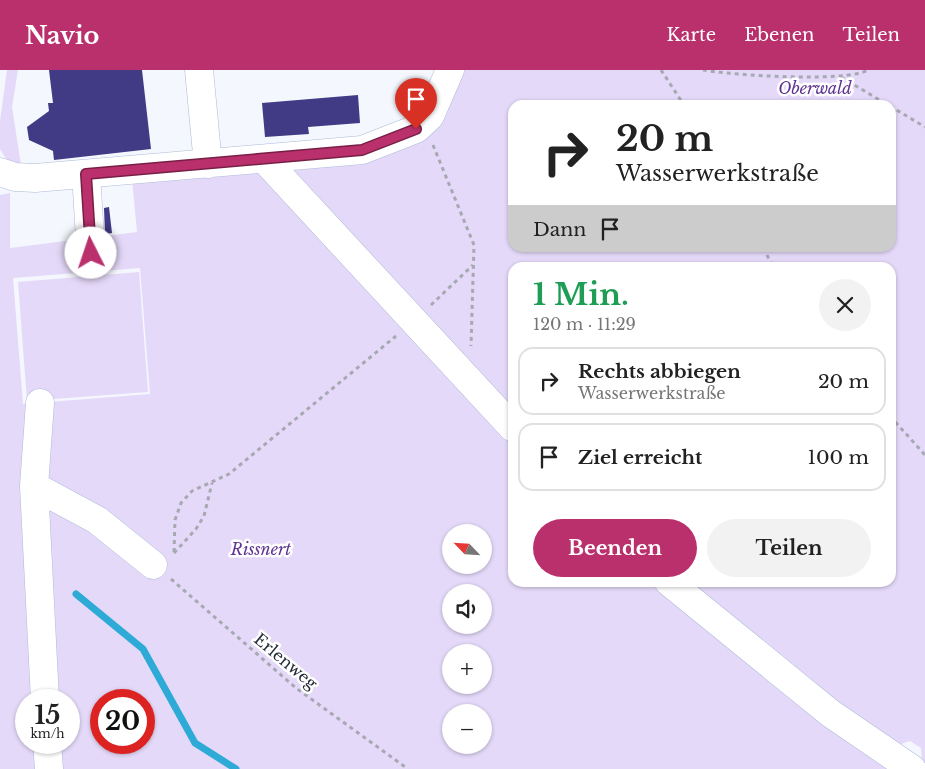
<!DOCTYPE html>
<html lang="de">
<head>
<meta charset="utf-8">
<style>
  body { margin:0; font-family:"Libre Baskerville",serif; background:#f2f2f2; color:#222; height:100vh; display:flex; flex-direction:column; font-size:19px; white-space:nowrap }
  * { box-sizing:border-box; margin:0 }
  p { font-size:16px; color:#767676 }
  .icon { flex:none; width:28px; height:28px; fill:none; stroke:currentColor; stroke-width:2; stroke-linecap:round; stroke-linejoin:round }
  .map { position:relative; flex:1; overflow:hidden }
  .panel { position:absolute; left:508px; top:192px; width:388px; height:325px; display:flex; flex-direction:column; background:#fff; border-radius:15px; box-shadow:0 1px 4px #0004 }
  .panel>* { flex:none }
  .top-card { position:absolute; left:508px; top:30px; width:388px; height:152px; border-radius:15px; box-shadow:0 1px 4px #0004; background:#fff; color:#222; overflow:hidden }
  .needle { width:32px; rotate:295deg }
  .buttons { position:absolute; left:442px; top:454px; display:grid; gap:10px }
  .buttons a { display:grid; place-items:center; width:50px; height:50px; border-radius:50%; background:#fff; box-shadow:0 1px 4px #0004; font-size:25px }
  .speed { position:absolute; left:15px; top:619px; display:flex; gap:10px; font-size:25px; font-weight:700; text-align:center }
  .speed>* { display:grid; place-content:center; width:65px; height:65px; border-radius:50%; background:#fff; box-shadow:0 1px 4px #0004; line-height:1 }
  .speed small { font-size:12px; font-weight:400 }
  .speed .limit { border:8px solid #d22; background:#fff; color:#111 }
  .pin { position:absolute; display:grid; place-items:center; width:42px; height:42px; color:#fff; margin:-51px -21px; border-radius:50% 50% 50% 0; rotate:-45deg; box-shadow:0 0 5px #0007 }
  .pin .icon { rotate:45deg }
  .me { position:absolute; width:55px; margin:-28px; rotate:356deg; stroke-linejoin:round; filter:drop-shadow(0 0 4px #0008) }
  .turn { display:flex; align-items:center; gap:18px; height:105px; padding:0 25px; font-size:22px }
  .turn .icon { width:65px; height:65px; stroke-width:2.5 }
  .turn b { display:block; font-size:35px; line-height:42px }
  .then { display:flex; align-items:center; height:48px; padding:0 25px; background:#0003; gap:10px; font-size:19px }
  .round { display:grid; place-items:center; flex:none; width:52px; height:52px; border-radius:26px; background:#f2f2f2 }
  .head { display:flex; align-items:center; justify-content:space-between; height:85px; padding:0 25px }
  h1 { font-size:30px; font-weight:700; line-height:38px; color:#1e9e55 }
  .button { display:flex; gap:10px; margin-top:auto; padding:10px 25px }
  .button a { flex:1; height:58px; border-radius:30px; background:#b9306c; color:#fff; font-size:20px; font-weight:700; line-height:58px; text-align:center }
  .button a+a { background:#f2f2f2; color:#222 }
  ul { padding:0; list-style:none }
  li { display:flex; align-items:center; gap:15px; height:68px; margin:0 10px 8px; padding:0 15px; border:2px solid #e0e0e0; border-radius:15px }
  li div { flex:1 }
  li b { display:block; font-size:19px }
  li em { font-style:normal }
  header { display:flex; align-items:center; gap:30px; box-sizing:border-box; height:70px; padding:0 25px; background:#b9306c; color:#fff }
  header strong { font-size:24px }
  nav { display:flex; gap:28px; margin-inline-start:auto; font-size:18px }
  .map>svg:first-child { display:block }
  .green { fill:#e5d9f9; fill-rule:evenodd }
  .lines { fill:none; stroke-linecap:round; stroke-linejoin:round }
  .stream { stroke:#2eaad6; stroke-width:7 }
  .building { fill:#413a85 }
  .minor-casing { stroke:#acbbd9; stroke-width:29 }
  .path { stroke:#a6a9b2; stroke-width:3; stroke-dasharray:4 4; stroke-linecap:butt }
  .minor { stroke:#fff; stroke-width:28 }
  .route-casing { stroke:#781f46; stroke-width:12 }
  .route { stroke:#b9306c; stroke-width:9 }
  .labels { text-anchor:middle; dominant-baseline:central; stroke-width:5; stroke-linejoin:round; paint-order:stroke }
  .park-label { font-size:16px; font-style:italic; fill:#5f3291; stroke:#fff }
  .street-label { font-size:16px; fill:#262b37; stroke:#fff }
</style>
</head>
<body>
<header>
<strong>Navio</strong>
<nav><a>Karte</a><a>Ebenen</a><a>Teilen</a></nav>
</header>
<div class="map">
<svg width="925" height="699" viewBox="0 0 925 699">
  <rect width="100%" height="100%" fill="#f4f7fd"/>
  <path class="green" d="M 7,0 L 18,0 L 12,37 L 21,95 L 8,92 L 0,79 L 0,51 Z
    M 438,0 L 925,0 L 925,699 L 922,695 L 921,678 L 910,671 L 895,676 L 679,513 L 890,512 L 890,198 L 512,198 L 512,512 L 658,513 L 902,699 L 0,699 L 0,125 L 10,123 L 10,178 L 137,162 L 132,109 L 363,71 L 395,57 L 435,15 ZM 512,35 L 890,35 L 890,178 L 512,178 ZM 140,198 L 150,324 L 23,334 L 13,208 ZM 451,462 L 484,462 L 484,495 L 451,495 ZM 451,522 L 484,522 L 484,555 L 451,555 ZM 451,582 L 484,582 L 484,615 L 451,615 ZM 26,630 L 69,630 L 69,672 L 26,672 ZM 101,630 L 144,630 L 144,672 L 101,672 ZM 451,642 L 484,642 L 484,675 L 451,675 Z
    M 139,202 L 148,322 L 27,331 L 18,212 Z"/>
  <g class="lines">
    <path class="stream" d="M 76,524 L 143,579 L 195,673 L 236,699"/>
  </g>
  <path class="building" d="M 49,0 L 142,0 L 151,79 L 54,90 L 53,81 L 29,70 L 27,57 L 49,41 L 48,33 L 53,33 Z
    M 358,25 L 360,53 L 308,57 L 309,64 L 265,67 L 262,33 Z
    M 109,137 L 112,163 L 105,164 L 104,138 Z"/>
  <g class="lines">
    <g class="minor-casing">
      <path id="minor" d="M 199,0 L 208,94
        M 264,89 L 512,357
        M 0,102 L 15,107 L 35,108 L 362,80 L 416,59 L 430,46 L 450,0
        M 86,104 L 91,183
        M 40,333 L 34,416 L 45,630
        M 34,416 L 97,450 L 153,495
        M 669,512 L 830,643 L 912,699
        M 47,672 L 49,699"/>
    </g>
    <path class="path" d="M 661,0 L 684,35
      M 703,0 C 731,5 846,13 868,0
      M 841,7 L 888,35
      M 890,36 L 925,57
      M 433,75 L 474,175 L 471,276
      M 763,178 L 774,198
      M 431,235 L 473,195
      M 890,346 L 925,385
      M 174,482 L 175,450 L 181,433 L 192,421 L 229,404 L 396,266
      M 174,483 L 196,459 L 204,446 L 212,413
      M 171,509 L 296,618 L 408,699"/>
    <use href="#minor" class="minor"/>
  </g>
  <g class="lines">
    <g class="route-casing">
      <path id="route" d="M 91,183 L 86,104 L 362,80 L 416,59"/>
    </g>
    <use href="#route" class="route"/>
  </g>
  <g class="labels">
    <g class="park-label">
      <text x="815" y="18">Oberwald</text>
      <text x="261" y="479">Rissnert</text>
    </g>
    <g class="street-label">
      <text transform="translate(286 591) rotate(40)">Erlenweg</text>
    </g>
  </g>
</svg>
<div class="buttons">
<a><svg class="needle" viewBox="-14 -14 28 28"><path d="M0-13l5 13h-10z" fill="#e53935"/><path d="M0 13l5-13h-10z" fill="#767676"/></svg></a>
<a><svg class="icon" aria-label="sound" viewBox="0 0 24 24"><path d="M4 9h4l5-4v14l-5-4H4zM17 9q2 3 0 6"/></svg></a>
<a>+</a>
<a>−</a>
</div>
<div class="speed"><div>15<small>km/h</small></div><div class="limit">20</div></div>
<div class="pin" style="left:416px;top:59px;background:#d93025"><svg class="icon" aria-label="arrive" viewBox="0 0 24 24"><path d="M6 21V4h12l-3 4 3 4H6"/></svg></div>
<svg class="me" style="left:91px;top:183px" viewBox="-20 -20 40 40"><circle r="19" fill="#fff"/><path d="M0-13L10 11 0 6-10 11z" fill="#b9306c"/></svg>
<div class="top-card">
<div class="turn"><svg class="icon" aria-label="right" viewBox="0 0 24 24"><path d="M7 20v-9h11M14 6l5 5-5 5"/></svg><div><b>20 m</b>Wasserwerkstraße</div></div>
<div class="then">Dann<svg class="icon" aria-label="arrive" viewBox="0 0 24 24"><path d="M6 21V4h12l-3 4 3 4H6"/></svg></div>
</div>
<section class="panel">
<div class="head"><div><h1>1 Min.</h1><p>120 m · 11:29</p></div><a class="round"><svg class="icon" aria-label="close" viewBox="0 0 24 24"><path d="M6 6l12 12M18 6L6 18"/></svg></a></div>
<ul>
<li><svg class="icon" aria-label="right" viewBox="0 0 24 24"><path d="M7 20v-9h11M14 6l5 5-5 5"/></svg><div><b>Rechts abbiegen</b><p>Wasserwerkstraße</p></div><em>20 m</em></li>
<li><svg class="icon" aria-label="arrive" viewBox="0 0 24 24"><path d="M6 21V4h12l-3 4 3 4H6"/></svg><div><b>Ziel erreicht</b></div><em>100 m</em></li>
</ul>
<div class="button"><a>Beenden</a><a>Teilen</a></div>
</section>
</div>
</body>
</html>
